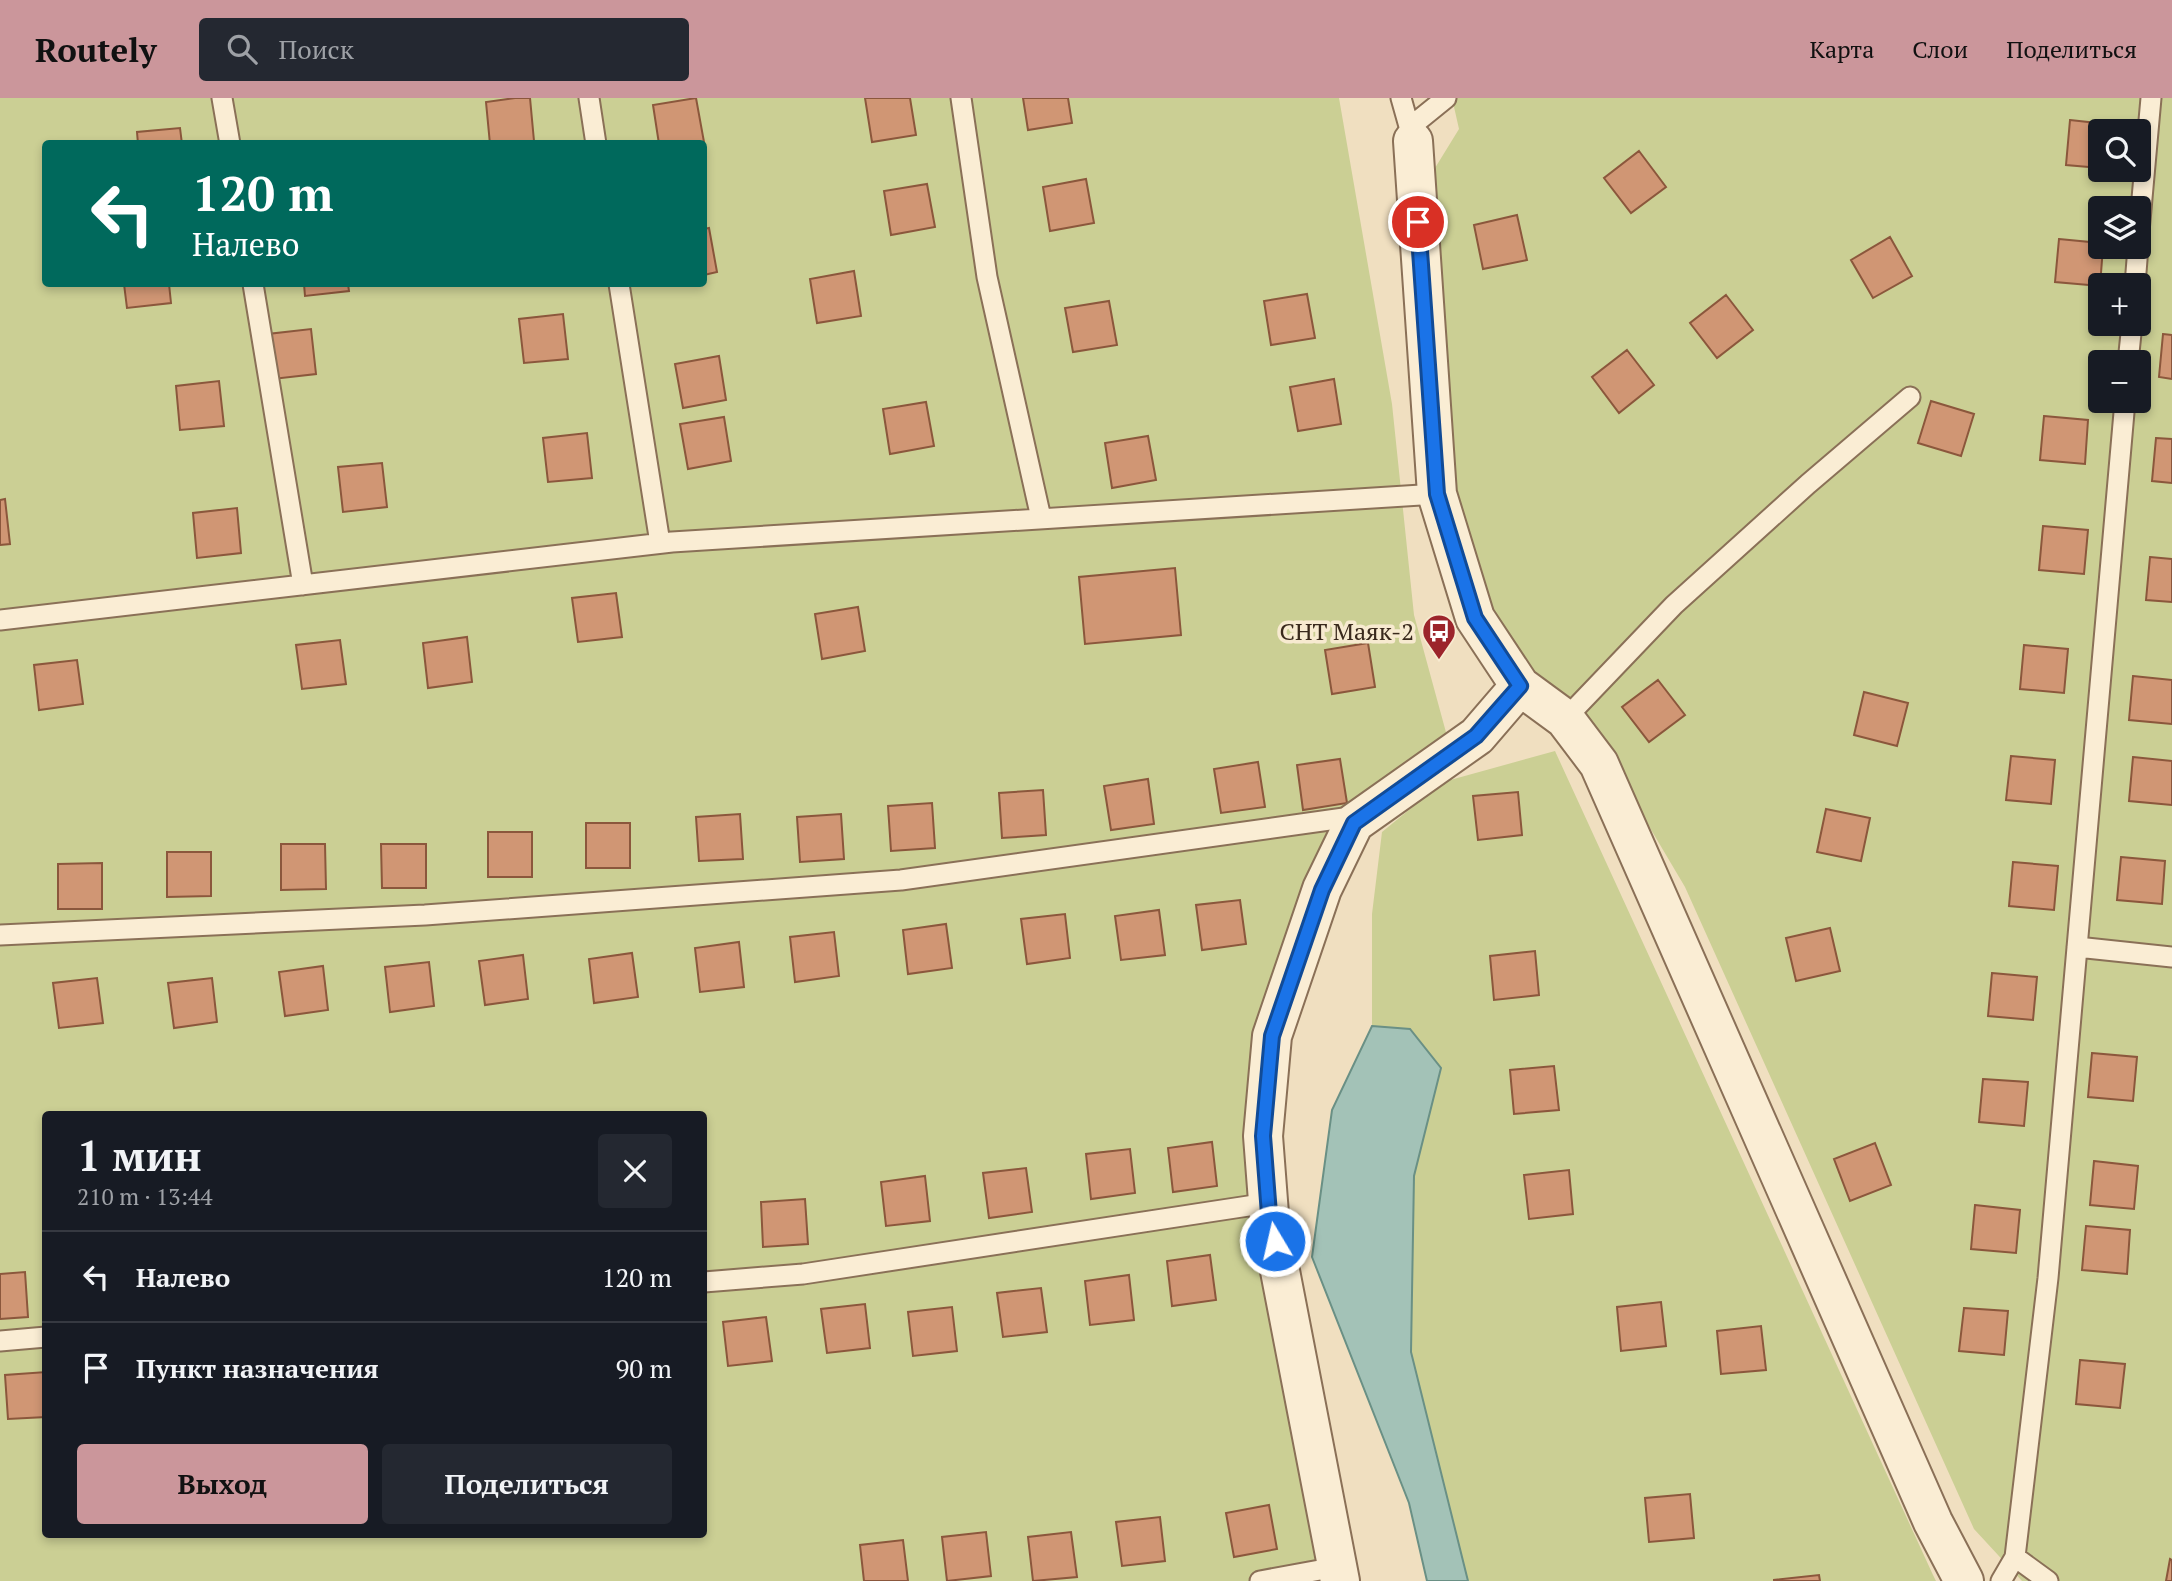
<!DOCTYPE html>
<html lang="ru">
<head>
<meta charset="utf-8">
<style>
  body { margin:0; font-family:"PT Serif",serif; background:#242831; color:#f1f3f6; height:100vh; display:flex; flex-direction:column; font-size:26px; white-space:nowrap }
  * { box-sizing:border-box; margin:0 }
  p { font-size:23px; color:#9ea1a6 }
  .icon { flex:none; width:38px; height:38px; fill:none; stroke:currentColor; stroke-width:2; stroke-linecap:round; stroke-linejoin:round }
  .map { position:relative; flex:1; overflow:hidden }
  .drawer { position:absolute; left:42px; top:1013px; width:665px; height:427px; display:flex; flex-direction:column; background:#171b24; border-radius:7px; box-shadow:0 4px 10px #0003 }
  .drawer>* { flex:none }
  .top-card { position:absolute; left:42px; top:42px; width:665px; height:147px; border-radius:7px; box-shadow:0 4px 10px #0003; background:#00695c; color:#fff; overflow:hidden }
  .fabs { position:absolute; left:2088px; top:21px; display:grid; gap:14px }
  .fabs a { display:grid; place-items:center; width:63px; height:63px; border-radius:7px; background:#171b24; box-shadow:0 4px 10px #0003; font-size:35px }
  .pin { position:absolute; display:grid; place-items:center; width:60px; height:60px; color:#fff; margin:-30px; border:4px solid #fff; border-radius:50%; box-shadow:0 2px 7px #0007 }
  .me { position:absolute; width:77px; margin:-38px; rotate:351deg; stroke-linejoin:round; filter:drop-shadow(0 0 5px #0008) }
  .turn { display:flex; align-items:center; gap:24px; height:147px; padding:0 35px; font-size:32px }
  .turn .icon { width:91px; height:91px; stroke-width:2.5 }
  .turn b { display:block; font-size:49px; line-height:60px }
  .round { display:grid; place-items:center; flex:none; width:74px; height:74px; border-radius:7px; background:#242831 }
  .overview { display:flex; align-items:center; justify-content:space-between; height:119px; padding:0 35px }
  h1 { font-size:42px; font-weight:800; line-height:52px }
  .action { display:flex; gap:14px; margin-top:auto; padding:14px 35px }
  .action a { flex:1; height:80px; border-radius:7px; background:#cb969b; color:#111; font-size:28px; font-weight:800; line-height:80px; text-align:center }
  .action a+a { background:#242831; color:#f1f3f6 }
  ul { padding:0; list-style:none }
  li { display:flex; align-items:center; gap:21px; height:91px; padding:0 35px; border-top:2px solid #363941 }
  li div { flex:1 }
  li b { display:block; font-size:26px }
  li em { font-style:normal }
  header { display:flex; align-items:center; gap:42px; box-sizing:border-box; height:98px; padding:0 35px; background:#cb969b; color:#111 }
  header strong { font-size:33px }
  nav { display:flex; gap:38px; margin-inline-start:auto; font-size:24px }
  .search { width:490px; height:63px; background:#242831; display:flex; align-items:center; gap:18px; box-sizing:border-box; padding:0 24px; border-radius:7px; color:#9ea1a6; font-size:26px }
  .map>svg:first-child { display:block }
  .green { fill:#cbcf94; fill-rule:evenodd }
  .water { fill:#a3c2b7; stroke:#6a9085; stroke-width:2 }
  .building { fill:#d09674; stroke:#8b573c; stroke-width:2 }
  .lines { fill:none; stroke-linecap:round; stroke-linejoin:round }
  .service-casing { stroke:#8a7057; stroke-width:23 }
  .minor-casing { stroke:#8a7057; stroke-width:42 }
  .service { stroke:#faedd4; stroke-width:19 }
  .minor { stroke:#faedd4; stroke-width:38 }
  .route-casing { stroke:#114b97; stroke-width:18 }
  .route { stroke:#1a73e8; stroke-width:12 }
  .labels { text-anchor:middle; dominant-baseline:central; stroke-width:7; stroke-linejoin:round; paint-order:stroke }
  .poi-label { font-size:24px; fill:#39291c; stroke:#f7ead0; text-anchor:end }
</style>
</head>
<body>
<header>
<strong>Routely</strong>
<div class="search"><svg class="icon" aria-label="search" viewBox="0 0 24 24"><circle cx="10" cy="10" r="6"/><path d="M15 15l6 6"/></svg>Поиск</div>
<nav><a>Карта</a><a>Слои</a><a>Поделиться</a></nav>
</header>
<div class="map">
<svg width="2172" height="1483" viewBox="0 0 2172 1483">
  <rect width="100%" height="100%" fill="#f0dfc0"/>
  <path class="green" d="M 0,0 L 1339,0 L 1392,306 L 1414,517 L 1447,638 L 1349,706 L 1309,770 L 1255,979 L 1327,1483 L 0,1483 ZM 46,46 L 704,46 L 704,186 L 46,186 ZM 46,1017 L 704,1017 L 704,1437 L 46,1437 Z
    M 1452,0 L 2172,0 L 2172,1483 L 2022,1483 L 1974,1431 L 1685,789 L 1595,637 L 1536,577 L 1480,495 L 1448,385 L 1435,70 L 1459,31 ZM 2100,33 L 2138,33 L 2138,72 L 2100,72 ZM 2100,110 L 2138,110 L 2138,149 L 2100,149 ZM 2100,187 L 2138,187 L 2138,226 L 2100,226 ZM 2100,264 L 2138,264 L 2138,303 L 2100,303 Z
    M 1555,653 L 1933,1477 L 1936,1483 L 1468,1483 L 1411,1254 L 1414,1078 L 1441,970 L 1410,932 L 1372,928 L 1372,816 L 1382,734 L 1443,684 Z"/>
  <path class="water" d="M 1372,928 L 1410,931 L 1441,970 L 1414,1078 L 1411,1254 L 1468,1483 L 1427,1483 L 1409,1405 L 1312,1159 L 1332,1012 Z"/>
  <path class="building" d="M 515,0 L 530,0 L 534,43 L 490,46 L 486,4 Z
    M 696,0 L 704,44 L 659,46 L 653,7 Z
    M 865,0 L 910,0 L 916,37 L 872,44 Z
    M 1023,0 L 1068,0 L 1072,25 L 1028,32 Z
    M 2070,22 L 2115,27 L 2114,33 L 2100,33 L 2100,70 L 2066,67 Z
    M 180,30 L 182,46 L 138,46 L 137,34 Z
    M 1639,53 L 1666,89 L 1631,115 L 1604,80 Z
    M 1086,81 L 1094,125 L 1050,133 L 1043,89 Z
    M 927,86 L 935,129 L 891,137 L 884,93 Z
    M 1517,117 L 1527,162 L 1483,171 L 1474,127 Z
    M 709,130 L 717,174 L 704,177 L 704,131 Z
    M 1890,139 L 1912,178 L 1873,200 L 1851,162 Z
    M 2059,141 L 2100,145 L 2100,149 L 2103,149 L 2100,188 L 2055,184 Z
    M 854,173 L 861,218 L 817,225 L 810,181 Z
    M 124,186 L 169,186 L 171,205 L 127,210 Z
    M 304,186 L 348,186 L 349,193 L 305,198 Z
    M 1307,196 L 1315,240 L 1271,247 L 1264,203 Z
    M 1726,197 L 1753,232 L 1717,260 L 1690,225 Z
    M 1109,203 L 1117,247 L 1073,254 L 1065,210 Z
    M 563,216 L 568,261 L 524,265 L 519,221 Z
    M 311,231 L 316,276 L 273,281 L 268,236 Z
    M 2163,236 L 2172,237 L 2172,281 L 2159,279 Z
    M 1627,252 L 1654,287 L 1619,315 L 1592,279 Z
    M 719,258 L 726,302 L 683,310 L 675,266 Z
    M 1334,281 L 1341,326 L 1298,333 L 1290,289 Z
    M 219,283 L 224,328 L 180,332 L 176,288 Z
    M 1931,303 L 1974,316 L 1961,358 L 1918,345 Z
    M 926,304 L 934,348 L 890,356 L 883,311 Z
    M 2044,318 L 2088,322 L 2085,366 L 2040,362 Z
    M 724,319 L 731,363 L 688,371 L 680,326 Z
    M 587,335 L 592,380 L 548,384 L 543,340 Z
    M 1148,338 L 1156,382 L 1112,390 L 1105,345 Z
    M 2156,340 L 2172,341 L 2172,385 L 2152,383 Z
    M 382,365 L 387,409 L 343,414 L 338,369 Z
    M 5,401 L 10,446 L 0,447 L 0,402 Z
    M 237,410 L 241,455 L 197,460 L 193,415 Z
    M 2043,428 L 2088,432 L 2084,476 L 2039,472 Z
    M 2150,459 L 2172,461 L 2172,504 L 2146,502 Z
    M 1175,470 L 1181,537 L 1085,546 L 1079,479 Z
    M 616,495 L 622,539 L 578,544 L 572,500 Z
    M 858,509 L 865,553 L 822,561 L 815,516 Z
    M 467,539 L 472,584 L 428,590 L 423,545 Z
    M 340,542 L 346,586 L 302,591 L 296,547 Z
    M 1368,545 L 1375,589 L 1332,596 L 1325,552 Z
    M 2024,547 L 2068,551 L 2064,595 L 2020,591 Z
    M 77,562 L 83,606 L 39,612 L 34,567 Z
    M 2133,578 L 2172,582 L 2172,626 L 2129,622 Z
    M 1658,582 L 1685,617 L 1649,644 L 1622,609 Z
    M 1864,594 L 1908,605 L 1897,648 L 1854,637 Z
    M 2011,658 L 2055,662 L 2051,706 L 2006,702 Z
    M 2133,659 L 2172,663 L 2172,707 L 2129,703 Z
    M 1340,661 L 1347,705 L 1303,712 L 1297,667 Z
    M 1258,664 L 1265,709 L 1221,715 L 1214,671 Z
    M 1148,681 L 1154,726 L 1111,732 L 1104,688 Z
    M 1043,692 L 1046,737 L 1002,740 L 999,695 Z
    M 1518,694 L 1522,737 L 1478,742 L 1473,698 Z
    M 932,705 L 935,750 L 891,753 L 888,708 Z
    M 1826,711 L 1870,720 L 1861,763 L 1817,754 Z
    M 740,716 L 743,761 L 699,763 L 696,719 Z
    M 841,716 L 844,761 L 800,764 L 797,719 Z
    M 586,725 L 630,725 L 630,770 L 586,770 Z
    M 488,734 L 532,734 L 532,779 L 488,779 Z
    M 281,746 L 325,746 L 326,791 L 281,792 Z
    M 381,746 L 426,746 L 426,790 L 382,790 Z
    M 167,754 L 211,754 L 211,798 L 167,799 Z
    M 2121,759 L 2165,763 L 2162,806 L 2117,802 Z
    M 2013,764 L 2058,768 L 2054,812 L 2009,808 Z
    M 102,765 L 102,811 L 58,811 L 58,766 Z
    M 1240,802 L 1246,846 L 1202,852 L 1196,807 Z
    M 1159,812 L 1165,857 L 1121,862 L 1115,818 Z
    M 1065,816 L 1070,860 L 1027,866 L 1021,821 Z
    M 946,826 L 952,870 L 908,876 L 903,832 Z
    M 1830,830 L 1840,873 L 1796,883 L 1786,840 Z
    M 834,834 L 839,878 L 795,884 L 790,839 Z
    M 739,844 L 744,889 L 700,894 L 695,850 Z
    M 1535,853 L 1539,897 L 1494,902 L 1490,858 Z
    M 632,855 L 638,899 L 594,905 L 589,861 Z
    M 523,857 L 528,901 L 485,907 L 479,863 Z
    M 429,864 L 434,908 L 390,914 L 385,869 Z
    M 323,868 L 328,912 L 285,918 L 279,874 Z
    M 1992,875 L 2037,879 L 2033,922 L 1988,918 Z
    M 97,880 L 103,925 L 59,930 L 53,885 Z
    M 212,880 L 217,924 L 174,930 L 168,885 Z
    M 2092,955 L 2137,959 L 2133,1003 L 2088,999 Z
    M 1554,968 L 1559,1012 L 1514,1016 L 1510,972 Z
    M 1983,981 L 2028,984 L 2024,1028 L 1979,1024 Z
    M 1212,1044 L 1217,1088 L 1173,1094 L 1168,1050 Z
    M 1875,1045 L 1891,1087 L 1850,1103 L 1834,1061 Z
    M 1130,1051 L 1135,1095 L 1091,1101 L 1086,1056 Z
    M 2094,1063 L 2138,1068 L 2134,1111 L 2090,1107 Z
    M 1026,1070 L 1032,1114 L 989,1120 L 983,1075 Z
    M 1569,1072 L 1573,1116 L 1529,1121 L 1524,1077 Z
    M 925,1078 L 930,1123 L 886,1128 L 881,1084 Z
    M 805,1101 L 808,1146 L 763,1149 L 761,1104 Z
    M 1975,1107 L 2020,1112 L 2016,1155 L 1971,1151 Z
    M 2086,1128 L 2130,1132 L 2127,1176 L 2082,1172 Z
    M 1210,1157 L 1216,1202 L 1172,1208 L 1167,1163 Z
    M 25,1174 L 28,1219 L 0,1221 L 0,1176 Z
    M 1129,1177 L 1134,1222 L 1090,1227 L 1085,1183 Z
    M 1041,1190 L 1047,1234 L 1003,1239 L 997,1195 Z
    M 1661,1204 L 1666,1248 L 1621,1253 L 1617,1209 Z
    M 865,1206 L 870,1250 L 827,1255 L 821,1211 Z
    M 952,1209 L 957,1253 L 913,1258 L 908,1214 Z
    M 1964,1210 L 2008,1213 L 2004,1257 L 1959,1253 Z
    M 766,1219 L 772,1263 L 728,1268 L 723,1224 Z
    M 1761,1228 L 1766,1272 L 1721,1276 L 1717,1233 Z
    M 2080,1262 L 2125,1266 L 2120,1310 L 2076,1306 Z
    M 46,1274 L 46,1319 L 8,1321 L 5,1277 Z
    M 1690,1396 L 1694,1440 L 1649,1444 L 1645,1400 Z
    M 1269,1407 L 1277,1451 L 1234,1459 L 1226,1415 Z
    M 1160,1419 L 1165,1463 L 1122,1468 L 1116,1424 Z
    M 986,1434 L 991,1478 L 947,1483 L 942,1439 Z
    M 1071,1434 L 1077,1479 L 1033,1483 L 1028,1439 Z
    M 903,1442 L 908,1483 L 864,1483 L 860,1447 Z
    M 2170,1461 L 2172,1462 L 2172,1483 L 2166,1483 Z
    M 1819,1477 L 1820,1483 L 1774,1483 L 1774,1482 Z"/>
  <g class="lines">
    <g class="service-casing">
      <path id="service" d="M 222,0 L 230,46
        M 589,0 L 596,46
        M 961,0 L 987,179 L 1041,420
        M 1401,0 L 1412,39
        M 1409,30 L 1446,0
        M 2138,145 L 2151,0
        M 253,186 L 303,487
        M 619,186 L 660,445
        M 2135,187 L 2138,149
        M 2128,264 L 2132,226
        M 0,522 L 672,444 L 1437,396
        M 1565,621 L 1674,507 L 1808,386 L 1910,299
        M 0,837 L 425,817 L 901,782 L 1358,718
        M 2077,849 L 2172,859
        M 704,1184 L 803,1176 L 1268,1105
        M 0,1243 L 46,1239
        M 2015,1459 L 2048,1483
        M 1260,1483 L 1336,1469
        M 2001,1483 L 2015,1459 L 2048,1180 L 2125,303"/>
    </g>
    <g class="minor-casing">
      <path id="minor" d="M 1413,43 L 1437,396 L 1475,520 L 1520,588 L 1565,621 L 1599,666 L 1933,1424 L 1964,1483
        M 1340,1483 L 1269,1116 L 1263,1038 L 1272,938 L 1322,791 L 1354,725 L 1477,638 L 1520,588"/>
    </g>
    <use href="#service" class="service"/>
    <use href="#minor" class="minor"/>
  </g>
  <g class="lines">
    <g class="route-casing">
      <path id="route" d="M 1275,1143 L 1269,1116 L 1263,1038 L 1272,938 L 1322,792 L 1354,725 L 1476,638 L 1520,588 L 1475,520 L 1437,396 L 1418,124"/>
    </g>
    <use href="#route" class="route"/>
  </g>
  <defs>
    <g id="bus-pin" transform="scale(1.75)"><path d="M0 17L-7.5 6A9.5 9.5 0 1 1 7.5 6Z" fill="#9c242b" stroke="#f7ead0"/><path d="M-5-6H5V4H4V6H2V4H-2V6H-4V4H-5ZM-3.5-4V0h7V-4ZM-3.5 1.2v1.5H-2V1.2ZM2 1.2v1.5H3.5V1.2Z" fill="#fff"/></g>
  </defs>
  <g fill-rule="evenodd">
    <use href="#bus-pin" x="1439" y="533"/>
  </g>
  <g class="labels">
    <g class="poi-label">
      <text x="1414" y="533">СНТ Маяк-2</text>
    </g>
  </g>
</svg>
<div class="fabs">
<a><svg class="icon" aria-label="search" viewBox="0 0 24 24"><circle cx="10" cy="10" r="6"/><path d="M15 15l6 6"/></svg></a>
<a><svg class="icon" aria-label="layers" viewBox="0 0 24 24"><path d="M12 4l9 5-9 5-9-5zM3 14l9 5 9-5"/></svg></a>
<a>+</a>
<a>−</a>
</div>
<div class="pin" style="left:1418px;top:124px;background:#d93025"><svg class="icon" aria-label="arrive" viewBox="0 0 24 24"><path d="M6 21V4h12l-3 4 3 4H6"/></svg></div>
<svg class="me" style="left:1275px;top:1143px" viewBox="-20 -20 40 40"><circle r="17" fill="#1a73e8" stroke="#fff" stroke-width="3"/><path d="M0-11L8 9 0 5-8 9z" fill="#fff"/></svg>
<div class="top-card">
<div class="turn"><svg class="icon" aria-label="left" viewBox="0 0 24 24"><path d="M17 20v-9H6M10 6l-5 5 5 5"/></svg><div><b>120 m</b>Налево</div></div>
</div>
<section class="drawer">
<div class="overview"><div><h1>1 мин</h1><p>210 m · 13:44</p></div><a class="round"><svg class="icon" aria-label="close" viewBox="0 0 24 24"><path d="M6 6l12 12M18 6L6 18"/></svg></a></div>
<ul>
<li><svg class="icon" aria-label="left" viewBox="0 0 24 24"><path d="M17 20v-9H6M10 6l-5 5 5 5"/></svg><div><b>Налево</b></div><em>120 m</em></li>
<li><svg class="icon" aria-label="arrive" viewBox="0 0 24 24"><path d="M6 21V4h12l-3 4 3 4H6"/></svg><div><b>Пункт назначения</b></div><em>90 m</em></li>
</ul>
<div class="action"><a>Выход</a><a>Поделиться</a></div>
</section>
</div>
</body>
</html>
